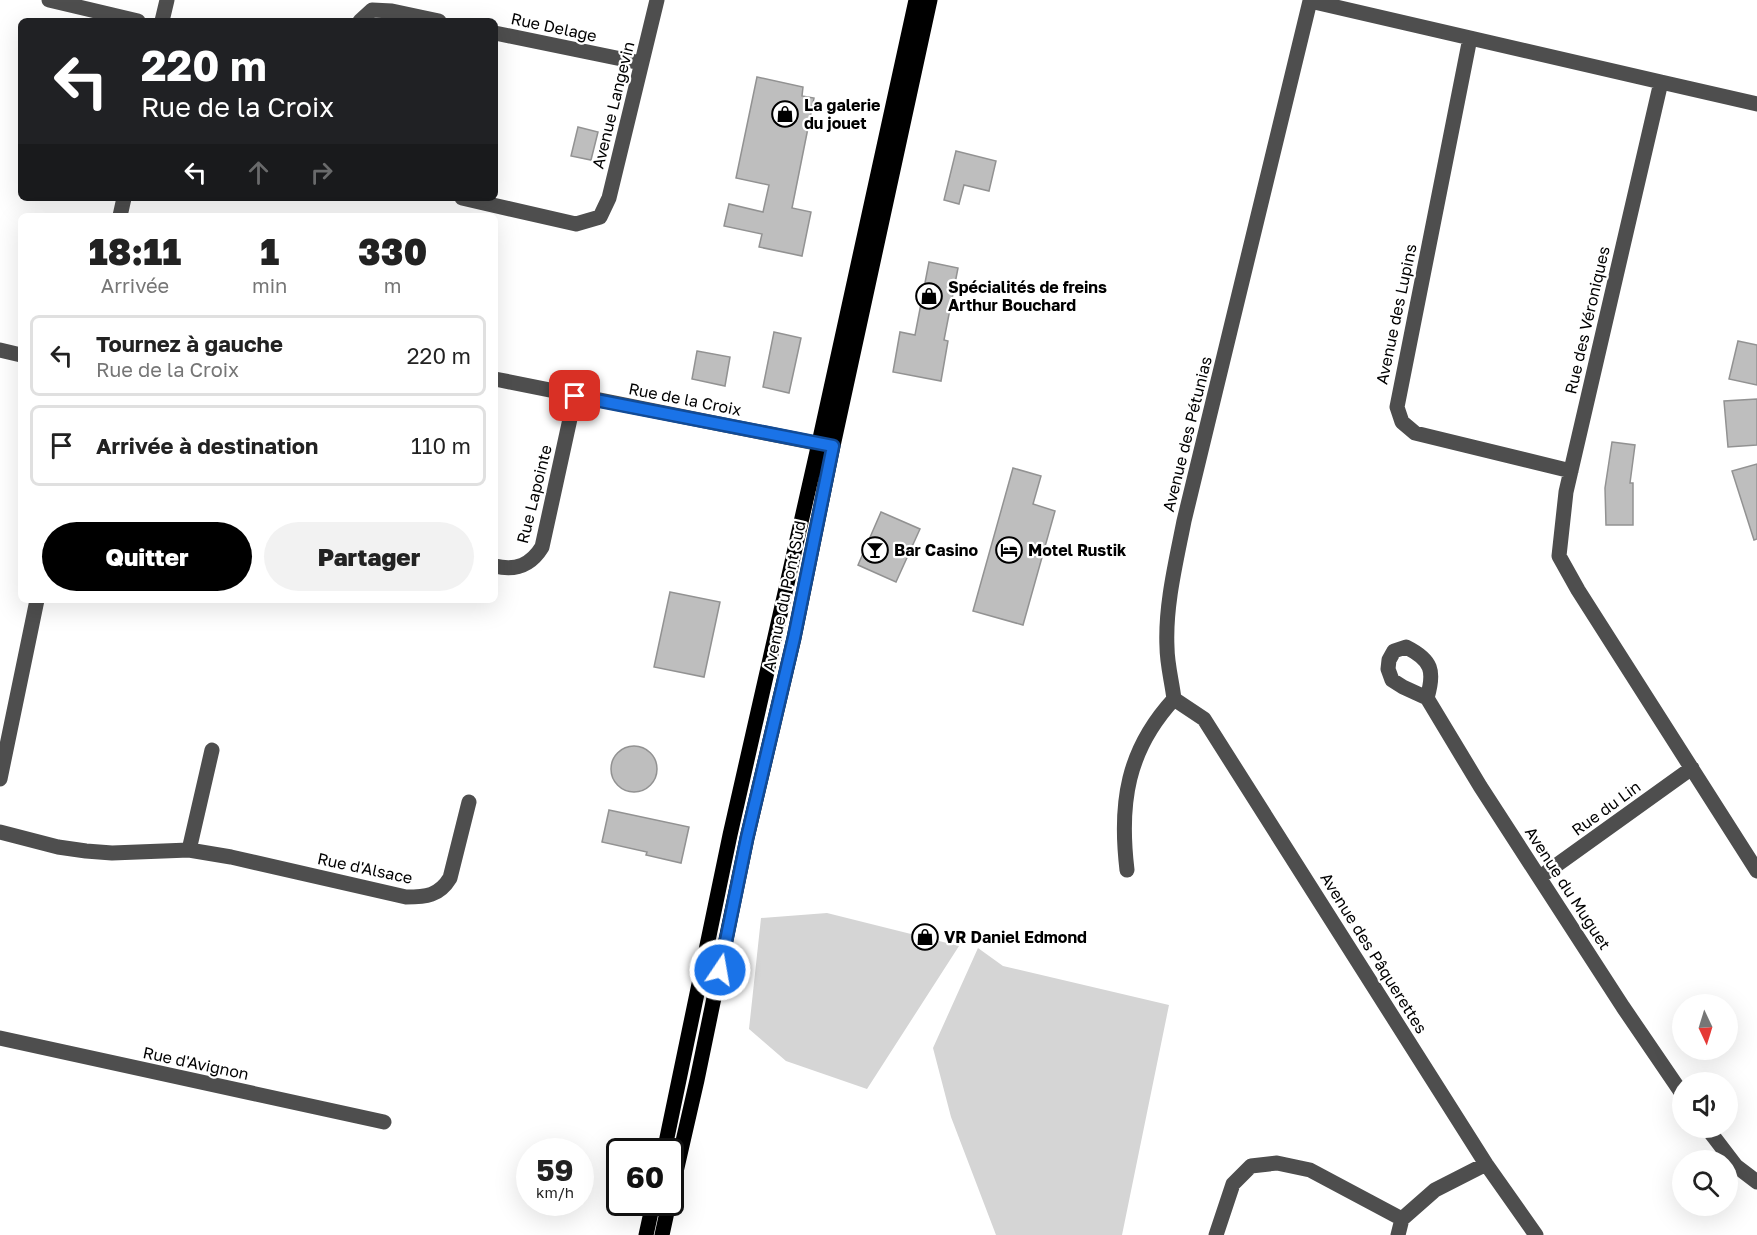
<!DOCTYPE html>
<html lang="fr">
<head>
<meta charset="utf-8">
<style>
  body { margin:0; font-family:"Golos Text",sans-serif; background:#f2f2f2; color:#222; height:100vh; display:flex; flex-direction:column; font-size:22px; white-space:nowrap }
  * { box-sizing:border-box; margin:0 }
  p { font-size:20px; color:#767676 }
  .icon { flex:none; width:33px; height:33px; fill:none; stroke:currentColor; stroke-width:2; stroke-linecap:round; stroke-linejoin:round }
  .map { position:relative; flex:1; overflow:hidden }
  .sheet { position:absolute; left:18px; top:213px; width:480px; height:390px; display:flex; flex-direction:column; background:#fff; border-radius:9px; box-shadow:0 6px 24px #0002 }
  .sheet>* { flex:none }
  .hud { position:absolute; left:18px; top:18px; width:480px; height:183px; border-radius:9px; box-shadow:0 6px 24px #0002; background:#202124; color:#fff; overflow:hidden }
  .needle { width:39px; rotate:176deg }
  .fabs { position:absolute; left:1672px; top:994px; display:grid; gap:12px }
  .fabs a { display:grid; place-items:center; width:66px; height:66px; border-radius:50%; background:#fff; box-shadow:0 6px 24px #0002; font-size:30px }
  .speed { position:absolute; left:516px; top:1138px; display:flex; gap:12px; font-size:30px; font-weight:700; text-align:center }
  .speed>* { display:grid; place-content:center; width:78px; height:78px; border-radius:50%; background:#fff; box-shadow:0 6px 24px #0002; line-height:1 }
  .speed small { font-size:15px; font-weight:400 }
  .speed .limit { border:3px solid #111; border-radius:9px; background:#fff; color:#111 }
  .pin { position:absolute; display:grid; place-items:center; width:51px; height:51px; color:#fff; margin:-26px; border-radius:12px; box-shadow:0 3px 9px #0006 }
  .me { position:absolute; width:66px; margin:-33px; rotate:12deg; stroke-linejoin:round; filter:drop-shadow(0 0 4px #0008) }
  .turn { display:flex; align-items:center; gap:21px; height:126px; padding:0 24px; font-size:27px }
  .turn .icon { width:78px; height:78px; stroke-width:2.5 }
  .turn b { display:block; font-size:42px; line-height:51px }
  .lanes { display:flex; align-items:center; height:57px; padding:0 24px; background:#0003; justify-content:center; gap:30px; direction:ltr }
  .lanes .off { opacity:.35 }
  .eta { display:flex; justify-content:space-evenly; align-items:center; height:102px; text-align:center }
  .eta b { font-size:36px; font-weight:800; line-height:42px }
  .action { display:flex; gap:12px; margin-top:auto; padding:12px 24px }
  .action a { flex:1; height:69px; border-radius:36px; background:#000; color:#fff; font-size:24px; font-weight:800; line-height:69px; text-align:center }
  .action a+a { background:#f2f2f2; color:#222 }
  ul { padding:0; list-style:none }
  li { display:flex; align-items:center; gap:18px; height:81px; margin:0 12px 9px; padding:0 12px; border:3px solid #e0e0e0; border-radius:9px }
  li div { flex:1 }
  li b { display:block; font-size:22px }
  li em { font-style:normal }
  .map>svg:first-child { display:block }
  .green { fill:#d5d5d5 }
  .building { fill:#bebebe; stroke:#929292; stroke-width:1.5 }
  .lines { fill:none; stroke-linecap:round; stroke-linejoin:round }
  .minor { stroke:#4e4e4e; stroke-width:15 }
  .major { stroke:#000; stroke-width:15 }
  .route-casing { stroke:#114b97; stroke-width:15 }
  .route { stroke:#1a73e8; stroke-width:10 }
  .labels { text-anchor:middle; dominant-baseline:central; stroke-width:4.5; stroke-linejoin:round; paint-order:stroke }
  .street-label { font-size:16px; fill:#000; stroke:#fff }
  .poi-label { font-size:16px; font-weight:bold; fill:#000; stroke:#fff; text-anchor:start }
</style>
</head>
<body>
<div class="map">
<svg width="1757" height="1235" viewBox="0 0 1757 1235">
  <rect width="100%" height="100%" fill="#fff"/>
  <path class="green" d="M 827,913 L 959,946 L 867,1089 L 786,1061 L 749,1029 L 761,918 Z
    M 978,948 L 1003,966 L 1169,1005 L 1122,1235 L 996,1235 L 951,1117 L 933,1048 Z"/>
  <path class="building" d="M 757,77 L 803,87 L 802,96 L 814,98 L 792,208 L 811,212 L 802,256 L 759,247 L 762,234 L 724,226 L 729,204 L 763,212 L 769,185 L 736,178 Z
    M 578,127 L 598,132 L 591,160 L 571,156 Z
    M 956,151 L 996,161 L 989,191 L 964,185 L 959,204 L 944,200 Z
    M 929,262 L 958,268 L 944,340 L 948,341 L 941,381 L 893,372 L 900,332 L 915,335 Z
    M 774,332 L 801,338 L 789,393 L 763,387 Z
    M 1738,341 L 1757,345 L 1757,385 L 1729,379 Z
    M 697,351 L 730,357 L 725,386 L 692,379 Z
    M 1757,399 L 1757,445 L 1728,447 L 1724,401 Z
    M 1612,442 L 1635,445 L 1630,483 L 1633,483 L 1633,525 L 1606,525 L 1605,488 Z
    M 1757,464 L 1757,539 L 1754,540 L 1732,471 Z
    M 1013,468 L 1041,476 L 1033,504 L 1055,511 L 1023,625 L 973,611 Z
    M 881,512 L 920,529 L 896,582 L 858,565 Z
    M 670,592 L 720,602 L 704,677 L 654,667 Z
    M611 769a23 23 0 1 1 46 0a23 23 0 1 1-46 0Z
    M 609,810 L 689,827 L 681,863 L 646,855 L 647,852 L 602,842 Z"/>
  <g class="lines">
    <path class="minor" d="M 49,0 L 138,21
      M 162,21 L 167,0
      M 360,21 L 372,10 L 392,11 L 439,21
      M 495,33 L 641,63
      M 1470,38 L 1397,407 L 1402,422 L 1415,433 L 1571,471
      M 1661,82 L 1757,104
      M 462,198 L 576,224 L 600,217 L 609,198 L 657,0
      M 120,216 L 124,198
      M 0,350 L 21,355
      M 495,379 L 830,446
      M 495,566 C 516,571 531,565 542,547 L 575,396
      M 1427,698 C 1435,671 1432,660 1406,647 L 1394,651 L 1389,660 L 1388,669 L 1392,680 L 1403,687 L 1427,698 L 1480,786 L 1623,1007 L 1683,1095
      M 1174,699 L 1204,719 L 1486,1164 L 1536,1235
      M 0,779 L 37,600
      M 0,832 L 58,847 L 86,851 L 112,853 L 189,850 L 231,857 L 406,897 C 426,897 439,896 450,878 L 469,802
      M 189,850 L 212,750
      M 1127,870 C 1119,803 1127,750 1174,699 C 1172,682 1167,664 1167,647 C 1165,606 1176,562 1184,521 L 1310,1 L 1661,82 L 1566,492 L 1559,556 L 1578,590 L 1757,871
      M 1540,877 L 1692,768
      M 0,1038 L 384,1122
      M 1707,1128 L 1736,1166 L 1757,1182
      M 1216,1235 L 1233,1184 L 1251,1166 L 1277,1163 L 1310,1170 L 1402,1219
      M 1398,1235 L 1402,1219 L 1435,1190 L 1486,1164"/>
    <path class="major" d="M 664,1152 L 730,835 L 819,443 L 916,0
      M 670,1198 L 697,1080 L 747,838 L 794,638 L 833,446 L 930,0
      M 646,1235 L 653,1203
      M 662,1235 L 669,1203"/>
  </g>
  <g class="lines">
    <g class="route-casing">
      <path id="route" d="M 575,396 L 833,446 L 794,638 L 747,838 L 720,970"/>
    </g>
    <use href="#route" class="route"/>
  </g>
  <defs>
    <g id="shop-ring" transform="scale(1.35)"><circle r="9.5" fill="#fff" stroke="#000" stroke-width="1.5"/><path d="M-5-2.5h2.3a2.7 3.5 0 0 1 5.4 0H5L5.5 6h-11ZM-1.5-2.5h3a1.5 2.3 0 0 0-3 0Z" fill="#000"/></g>
    <g id="bar-ring" transform="scale(1.35)"><circle r="9.5" fill="#fff" stroke="#000" stroke-width="1.5"/><path d="M-6-5H6L.8 .8V4.5H3.5V6h-7V4.5H-.8V.8Z" fill="#000"/></g>
    <g id="hotel-ring" transform="scale(1.35)"><circle r="9.5" fill="#fff" stroke="#000" stroke-width="1.5"/><path d="M-6-4.5h1.5V1H6V5H4.5V3h-9V5H-6ZM-4 0a1.8 1.8 0 1 1 3.6 0ZM.5 0V-2.5h3Q6-2.5 6 0Z" fill="#000"/></g>
  </defs>
  <g fill-rule="evenodd">
    <use href="#shop-ring" x="785" y="114"/>
    <use href="#shop-ring" x="929" y="296"/>
    <use href="#bar-ring" x="875" y="550"/>
    <use href="#hotel-ring" x="1009" y="550"/>
    <use href="#shop-ring" x="925" y="937"/>
  </g>
  <g class="labels">
    <g class="street-label">
      <text transform="translate(554 27) rotate(12)">Rue Delage</text>
      <text transform="translate(613 105) rotate(-76)">Avenue Langevin</text>
      <text transform="translate(1396 314) rotate(-78)">Avenue des Lupins</text>
      <text transform="translate(1587 320) rotate(-77)">Rue des Véroniques</text>
      <text transform="translate(685 399) rotate(11)">Rue de la Croix</text>
      <text transform="translate(1187 434) rotate(-76)">Avenue des Pétunias</text>
      <text transform="translate(534 494) rotate(-76)">Rue Lapointe</text>
      <text transform="translate(784 596) rotate(-78)">Avenue du Pont Sud</text>
      <text transform="translate(1606 808) rotate(-36)">Rue du Lin</text>
      <text transform="translate(365 868) rotate(12)">Rue d'Alsace</text>
      <text transform="translate(1568 888) rotate(57)">Avenue du Muguet</text>
      <text transform="translate(1374 953) rotate(58)">Avenue des Pâquerettes</text>
      <text transform="translate(196 1063) rotate(12)">Rue d'Avignon</text>
    </g>
    <g class="poi-label">
      <text x="804" y="105">La galerie<tspan x="804" dy="18">du jouet</tspan></text>
      <text x="948" y="287">Spécialités de freins<tspan x="948" dy="18">Arthur Bouchard</tspan></text>
      <text x="894" y="550">Bar Casino</text>
      <text x="1028" y="550">Motel Rustik</text>
      <text x="944" y="937">VR Daniel Edmond</text>
    </g>
  </g>
</svg>
<div class="fabs">
<a><svg class="needle" viewBox="-14 -14 28 28"><path d="M0-13l5 13h-10z" fill="#e53935"/><path d="M0 13l5-13h-10z" fill="#767676"/></svg></a>
<a><svg class="icon" aria-label="sound" viewBox="0 0 24 24"><path d="M4 9h4l5-4v14l-5-4H4zM17 9q2 3 0 6"/></svg></a>
<a><svg class="icon" aria-label="search" viewBox="0 0 24 24"><circle cx="10" cy="10" r="6"/><path d="M15 15l6 6"/></svg></a>
</div>
<div class="speed"><div>59<small>km/h</small></div><div class="limit">60</div></div>
<div class="pin" style="left:575px;top:396px;background:#d93025"><svg class="icon" aria-label="arrive" viewBox="0 0 24 24"><path d="M6 21V4h12l-3 4 3 4H6"/></svg></div>
<svg class="me" style="left:720px;top:970px" viewBox="-20 -20 40 40"><circle r="17" fill="#1a73e8" stroke="#fff" stroke-width="3"/><path d="M0-11L8 9 0 5-8 9z" fill="#fff"/></svg>
<div class="hud">
<div class="turn"><svg class="icon" aria-label="left" viewBox="0 0 24 24"><path d="M17 20v-9H6M10 6l-5 5 5 5"/></svg><div><b>220 m</b>Rue de la Croix</div></div>
<div class="lanes"><svg class="icon" aria-label="left" viewBox="0 0 24 24"><path d="M17 20v-9H6M10 6l-5 5 5 5"/></svg><svg class="icon off" aria-label="ahead" viewBox="0 0 24 24"><path d="M12 20V5M6 11l6-6 6 6"/></svg><svg class="icon off" aria-label="right" viewBox="0 0 24 24"><path d="M7 20v-9h11M14 6l5 5-5 5"/></svg></div>
</div>
<section class="sheet">
<div class="eta">
<div><b>18:11</b><p>Arrivée</p></div>
<div><b>1</b><p>min</p></div>
<div><b>330</b><p>m</p></div>
</div>
<ul>
<li><svg class="icon" aria-label="left" viewBox="0 0 24 24"><path d="M17 20v-9H6M10 6l-5 5 5 5"/></svg><div><b>Tournez à gauche</b><p>Rue de la Croix</p></div><em>220 m</em></li>
<li><svg class="icon" aria-label="arrive" viewBox="0 0 24 24"><path d="M6 21V4h12l-3 4 3 4H6"/></svg><div><b>Arrivée à destination</b></div><em>110 m</em></li>
</ul>
<div class="action"><a>Quitter</a><a>Partager</a></div>
</section>
</div>
</body>
</html>
